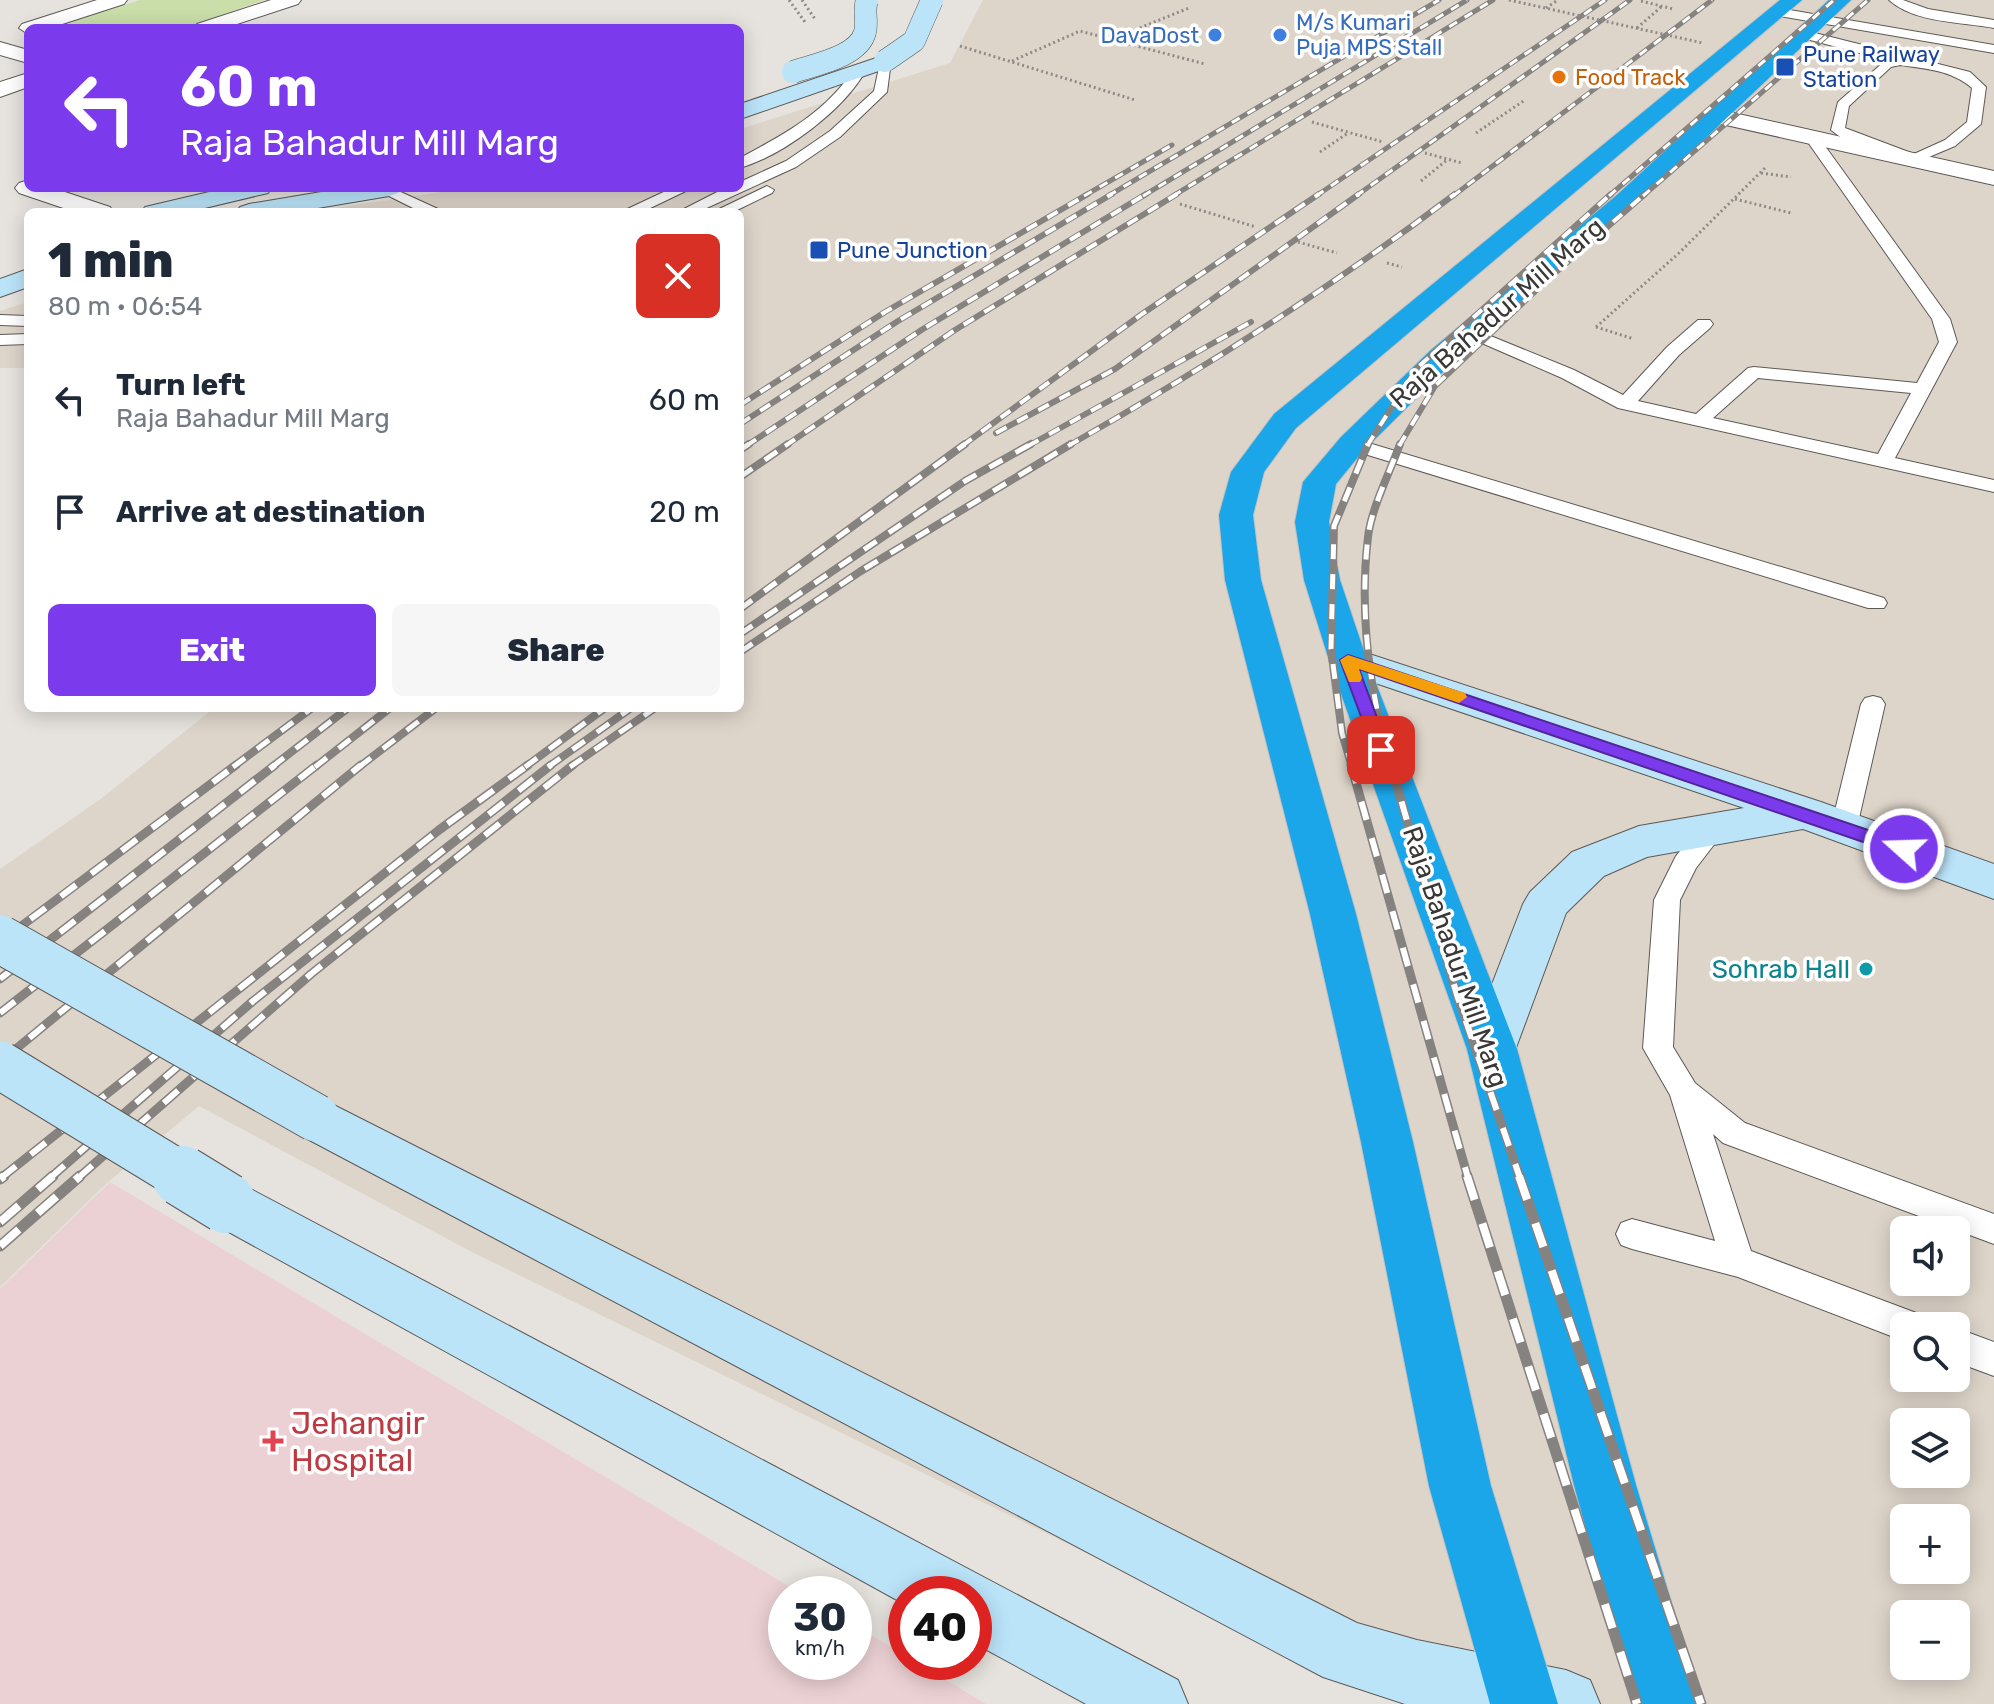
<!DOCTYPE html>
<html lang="en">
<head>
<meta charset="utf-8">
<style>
  body { margin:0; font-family:Rubik,sans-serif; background:#f6f6f7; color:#1f2937; height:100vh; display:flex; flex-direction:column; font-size:30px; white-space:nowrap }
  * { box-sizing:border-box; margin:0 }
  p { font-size:26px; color:#747a83 }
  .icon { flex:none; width:44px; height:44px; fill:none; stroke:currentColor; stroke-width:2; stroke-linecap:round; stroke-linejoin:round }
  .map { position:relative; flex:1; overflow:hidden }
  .side { position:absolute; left:24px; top:208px; width:720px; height:504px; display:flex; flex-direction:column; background:#fff; border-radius:12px; box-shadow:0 4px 20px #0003 }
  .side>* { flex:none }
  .hud { position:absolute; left:24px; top:24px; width:720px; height:168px; border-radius:12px; box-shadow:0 4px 20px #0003; background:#7c3aed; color:#fff; overflow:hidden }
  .fabs { position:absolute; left:1890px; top:1216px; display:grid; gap:16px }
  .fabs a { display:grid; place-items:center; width:80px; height:80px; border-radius:12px; background:#fff; box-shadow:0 4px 20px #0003; font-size:40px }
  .speed { position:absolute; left:768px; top:1576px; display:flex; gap:16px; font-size:40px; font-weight:700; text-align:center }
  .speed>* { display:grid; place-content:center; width:104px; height:104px; border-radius:50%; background:#fff; box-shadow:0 4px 20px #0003; line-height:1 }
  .speed small { font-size:20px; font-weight:400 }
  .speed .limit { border:12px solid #d22; background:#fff; color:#111 }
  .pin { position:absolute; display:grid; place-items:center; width:68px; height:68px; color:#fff; margin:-34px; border-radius:16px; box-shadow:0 4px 12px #0006 }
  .me { position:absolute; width:88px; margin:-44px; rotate:290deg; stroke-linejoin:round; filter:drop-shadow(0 0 6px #0008) }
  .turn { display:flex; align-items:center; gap:28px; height:168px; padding:0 24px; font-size:36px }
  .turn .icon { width:104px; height:104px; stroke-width:2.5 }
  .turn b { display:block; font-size:56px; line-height:68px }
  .round { display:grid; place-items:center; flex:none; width:84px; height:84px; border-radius:12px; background:#f6f6f7 }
  .head { display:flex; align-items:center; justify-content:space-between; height:136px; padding:0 24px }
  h1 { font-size:48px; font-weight:800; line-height:60px }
  .button { display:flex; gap:16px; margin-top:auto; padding:16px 24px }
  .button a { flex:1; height:92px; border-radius:12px; background:#7c3aed; color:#fff; font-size:32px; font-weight:800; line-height:92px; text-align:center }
  .button a+a { background:#f6f6f7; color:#1f2937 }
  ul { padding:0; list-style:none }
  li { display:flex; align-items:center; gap:24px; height:112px; padding:0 24px }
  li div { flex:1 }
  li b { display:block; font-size:30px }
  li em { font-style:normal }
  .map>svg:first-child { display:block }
  .built { fill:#ded5ca; fill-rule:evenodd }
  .medical { fill:#ecd1d4 }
  .green { fill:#cadea9 }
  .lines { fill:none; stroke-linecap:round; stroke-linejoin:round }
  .lane-casing { stroke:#5d5955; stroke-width:2 }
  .street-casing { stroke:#5d5955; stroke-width:2 }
  .secondary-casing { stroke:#5d5955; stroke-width:2 }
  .highway-casing { stroke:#c0bfbf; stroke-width:2 }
  .path { stroke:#8e8b87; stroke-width:3; stroke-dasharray:2 3; stroke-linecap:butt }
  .lane { fill:#fff; fill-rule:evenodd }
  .street { fill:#fff; fill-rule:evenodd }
  .secondary { fill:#bbe4f9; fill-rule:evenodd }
  .highway { fill:#1ba6ea; fill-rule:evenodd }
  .rail-far4-casing { stroke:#85827f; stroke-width:5 }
  .rail-far3-casing { stroke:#85827f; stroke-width:6 }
  .rail-far2-casing { stroke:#85827f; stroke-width:8 }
  .rail-far1-casing { stroke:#85827f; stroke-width:9 }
  .rail-casing { stroke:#85827f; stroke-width:11 }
  .rail-far4 { stroke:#fff; stroke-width:3; stroke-dasharray:9; stroke-linecap:butt }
  .rail-far3 { stroke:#fff; stroke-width:4; stroke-dasharray:12; stroke-linecap:butt }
  .rail-far2 { stroke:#fff; stroke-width:5; stroke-dasharray:15; stroke-linecap:butt }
  .rail-far1 { stroke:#fff; stroke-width:6; stroke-dasharray:19; stroke-linecap:butt }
  .rail { stroke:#fff; stroke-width:8; stroke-dasharray:25; stroke-linecap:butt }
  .secondary-bridge-far2-casing { stroke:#5d5955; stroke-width:23; stroke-linecap:butt }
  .secondary-bridge-far1-casing { stroke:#5d5955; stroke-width:49; stroke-linecap:butt }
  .secondary-bridge-casing { stroke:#5d5955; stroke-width:62; stroke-linecap:butt }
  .path-bridge { stroke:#8e8b87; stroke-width:3; stroke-dasharray:2 3; stroke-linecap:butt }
  .secondary-bridge-far2 { stroke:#bbe4f9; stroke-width:22 }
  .secondary-bridge-far1 { stroke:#bbe4f9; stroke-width:47 }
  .secondary-bridge { stroke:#bbe4f9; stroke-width:60 }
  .route { fill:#7c3aed; stroke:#51269a; stroke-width:2 }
  .slow { fill:#f59e0b }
  .shop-dot { fill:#3f7fe0; stroke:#fff; stroke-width:3 }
  .transit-dot { fill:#1a4fb4; stroke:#fff; stroke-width:3 }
  .food-dot { fill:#e8710a; stroke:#fff; stroke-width:3 }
  .culture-dot { fill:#0f9aa8; stroke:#fff; stroke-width:3 }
  .health-dot { fill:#e0444e; stroke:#fff; stroke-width:3 }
  .labels { text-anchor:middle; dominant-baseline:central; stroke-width:7; stroke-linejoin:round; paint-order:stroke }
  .far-shop-label { font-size:22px; fill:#366cbe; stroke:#fff; text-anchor:start }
  .far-transit-label { font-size:22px; fill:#164399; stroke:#fff; text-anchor:start }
  .far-food-label { font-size:22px; fill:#c56008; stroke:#fff; text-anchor:start }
  .street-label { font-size:26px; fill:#3a3836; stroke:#fff }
  .culture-label { font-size:26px; fill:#0d838f; stroke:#fff; text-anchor:end }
  .near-health-label { font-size:32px; fill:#be3a42; stroke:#fff; text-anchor:start }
</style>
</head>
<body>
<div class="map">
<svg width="1994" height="1704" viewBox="0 0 1994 1704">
  <rect width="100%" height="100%" fill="#e6e2dd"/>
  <path class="built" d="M 983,0 L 1994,0 L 1994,1704 L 1413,1704 L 1113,1566 L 472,1252 L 199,1106 L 107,1183 L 0,1287 L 0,869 L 102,798 L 214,708 L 740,708 L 740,212 L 309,212 L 468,188 L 740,188 L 740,129 L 950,63 ZM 1904,1230 L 1956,1230 L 1956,1282 L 1904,1282 ZM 1904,1326 L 1956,1326 L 1956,1378 L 1904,1378 ZM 1904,1422 L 1956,1422 L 1956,1474 L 1904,1474 ZM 1904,1518 L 1956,1518 L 1956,1570 L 1904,1570 ZM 1904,1614 L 1956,1614 L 1956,1666 L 1904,1666 Z
    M 28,302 L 28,368 L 0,368 L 0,311 Z"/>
  <path class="medical" d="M 110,1182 L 802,1594 L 786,1594 L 786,1662 L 854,1662 L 854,1625 L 906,1656 L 906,1662 L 916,1662 L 986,1704 L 0,1704 L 0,1289 Z"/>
  <path class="green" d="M 140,0 L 264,0 L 184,28 L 52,28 Z"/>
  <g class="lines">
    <g class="lane-casing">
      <path id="lane" d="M 1889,0 L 1903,0 L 1928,9 L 1994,20 L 1994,28 C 1962,22 1914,23 1889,0 Z
        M 1778,8 L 1994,45 L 1994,53 L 1774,15 L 1774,9 Z
        M 1803,30 L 1970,72 L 1986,87 L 1981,124 L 1955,146 L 1910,165 L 1905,164 L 1904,159 L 1843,139 L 1831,130 L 1838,102 L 1886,60 L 1799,37 L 1799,31 ZM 1900,65 C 1927,69 1951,70 1972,88 L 1967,122 L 1945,140 L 1914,154 L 1845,128 L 1849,106 L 1891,67 Z
        M 881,58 L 891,61 L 887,92 L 840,137 L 796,167 L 698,212 L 678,212 L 725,188 L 740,188 L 740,182 L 786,161 L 830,131 L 874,91 Z
        M 855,67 L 866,70 C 844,110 784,155 740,168 L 740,158 C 785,134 828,111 855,67 Z
        M 1812,134 L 1817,135 L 1950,319 L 1957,342 L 1895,458 L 1994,480 L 1994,492 L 1618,408 L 1562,378 L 1461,334 L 1464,330 L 1476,330 L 1574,370 L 1623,395 L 1667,347 L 1698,320 L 1710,320 L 1713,324 L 1710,328 L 1679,355 L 1638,401 L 1696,414 L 1748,368 L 1754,367 L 1917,383 L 1939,342 L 1932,319 L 1805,138 ZM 1758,378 L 1911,393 L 1878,454 L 1713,418 Z
        M 767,186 L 774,190 L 772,193 L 733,212 L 713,212 Z
        M 392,188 L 438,209 L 441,212 L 421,212 L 375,189 Z
        M 672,188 L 692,188 L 642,212 L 621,212 Z
        M 0,315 L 28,316 L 28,326 L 0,325 Z
        M 28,334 L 28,344 L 0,345 L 0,335 Z
        M 1352,438 L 1884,598 L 1887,603 L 1884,608 L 1868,608 L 1345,448 L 1342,444 Z
        M 1873,696 L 1881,698 L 1885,704 L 1857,827 L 1853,834 L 1844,836 L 1835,834 L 1831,827 L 1861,704 L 1865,698 Z
        M 1713,820 L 1722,822 L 1726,829 L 1696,868 L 1680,900 L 1673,1047 L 1695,1083 L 1745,1123 L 1994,1214 L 1994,1244 L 1723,1143 L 1713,1134 L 1751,1251 L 1919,1314 L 1924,1326 L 1904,1326 L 1904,1341 L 1738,1277 L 1632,1249 L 1621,1245 L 1616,1234 L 1621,1223 L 1632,1219 L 1715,1241 L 1670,1095 L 1643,1048 L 1654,900 L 1676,856 L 1704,822 Z
        M 1956,1328 L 1994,1342 L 1994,1376 L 1956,1362 Z"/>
    </g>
    <g class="street-casing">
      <path id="street" d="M 97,0 L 127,0 L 124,4 L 50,28 L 28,28 L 28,34 L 19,28 L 22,24 Z
        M 271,0 L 301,0 L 298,4 L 225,28 L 194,28 L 197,24 Z
        M 0,42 L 28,50 L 28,63 L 0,55 Z
        M 28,73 L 28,87 L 0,97 L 0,82 Z
        M 1716,109 L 1994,171 L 1994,185 L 1708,121 L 1704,116 L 1708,111 Z
        M 28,180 L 28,188 L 53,188 L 110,207 L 114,212 L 75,212 L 19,193 L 15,188 L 19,183 Z"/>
    </g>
    <g class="secondary-casing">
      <path id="secondary" d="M 885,55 L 896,61 L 893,66 L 740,119 L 740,104 Z
        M 226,188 L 272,188 L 268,193 L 188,212 L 141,212 L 145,207 Z
        M 345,188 L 402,188 L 398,193 L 389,196 L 294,212 L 236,212 L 240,207 L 249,204 Z
        M 28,269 L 28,287 L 0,297 L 0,279 Z
        M 1348,647 L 1821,802 L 1994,864 L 1994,899 L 1803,829 L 1647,857 L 1604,876 L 1566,913 L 1510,1064 L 1492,1070 L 1474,1064 L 1467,1049 L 1523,904 L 1530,892 L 1572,852 L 1639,826 L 1744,808 L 1334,669 L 1329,660 L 1334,651 Z
        M 316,1096 L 1357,1623 L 1417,1640 L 1566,1670 L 1590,1680 L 1600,1704 L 1405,1704 L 1323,1677 L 298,1134 L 290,1118 L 298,1102 Z
        M 226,1178 L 245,1186 L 1178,1680 L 1188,1704 L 1086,1704 L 974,1643 L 974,1594 L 906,1594 L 906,1605 L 207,1220 L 199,1203 L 207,1186 Z"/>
    </g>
    <g class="highway-casing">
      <path id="highway" d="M 1780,0 L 1802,0 L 1296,428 L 1264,472 L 1253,515 L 1261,580 L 1356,914 L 1413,1142 L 1491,1486 L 1558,1704 L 1490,1704 L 1429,1486 L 1361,1142 L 1310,914 L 1225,580 L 1219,515 L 1231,472 L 1274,414 Z
        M 1829,0 L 1851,0 L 1635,205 L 1453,362 L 1363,451 L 1336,484 L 1329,522 L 1340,580 L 1367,660 L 1517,1049 L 1636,1485 L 1702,1704 L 1634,1704 L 1574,1485 L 1467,1049 L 1329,660 L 1304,580 L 1295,522 L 1303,482 L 1341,437 L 1431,350 L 1617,195 Z"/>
    </g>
    <path class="path" d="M 789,0 L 805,22
      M 802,0 L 815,19
      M 1641,1 L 1673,9
      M 1546,8 L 1558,0
      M 1637,28 L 1661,7
      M 1112,39 L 1189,8
      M 960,46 L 1135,100
      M 1012,61 L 1080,31 L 1205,64
      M 1312,122 L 1383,142
      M 1476,133 L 1525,100
      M 1320,152 L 1348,133
      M 1425,153 L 1462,163
      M 1761,173 L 1791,177
      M 1421,181 L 1447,160
      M 1735,199 L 1791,213
      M 1180,204 L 1256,227
      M 1298,242 L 1337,253
      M 1387,263 L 1402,267
      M 1596,327 L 1679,253 L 1767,166
      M 1596,327 L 1634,339"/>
    <use href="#lane" class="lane"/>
    <use href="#street" class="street"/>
    <use href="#secondary" class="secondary"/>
    <use href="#highway" class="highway"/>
    <g class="rail-far4-casing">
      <path id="rail-far4" d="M 1084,196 L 1172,145
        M 1108,196 L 1439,0
        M 1143,196 L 1467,0
        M 1173,196 L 1493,0
        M 1316,196 L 1605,0
        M 1356,196 L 1630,0
        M 1453,196 L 1712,0
        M 1609,196 L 1834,0
        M 1643,196 L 1868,0"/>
    </g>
    <g class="rail-far3-casing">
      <path id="rail-far3" d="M 740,405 L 885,312 L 1088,194
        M 740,424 L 898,321 L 1112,194
        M 996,433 L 1115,369 L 1359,194
        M 746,446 L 923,329 L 1146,194
        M 785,446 L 955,330 L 1177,194
        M 962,446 L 1142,314 L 1319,194
        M 1028,446 L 1251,322
        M 1068,446 C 1202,370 1332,287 1455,194
        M 1367,446 L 1417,368 L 1611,194
        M 1399,446 L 1435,386 L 1548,279 L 1645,194"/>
    </g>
    <g class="rail-far2-casing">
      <path id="rail-far2" d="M 740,450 L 749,444
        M 740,477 L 788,444
        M 740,609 L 965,444
        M 740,634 L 965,481 L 1031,444
        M 740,652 L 861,571 L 1071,444
        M 233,767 L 312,708
        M 272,767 L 348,708
        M 315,767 L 390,708
        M 359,767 L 436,708
        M 525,767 L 605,708
        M 548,767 L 631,708
        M 570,767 L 655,708
        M 1352,767 L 1342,733 L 1331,649 L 1334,526 L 1368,444
        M 1391,767 C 1370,694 1359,613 1368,537 C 1371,509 1390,472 1400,444"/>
    </g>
    <g class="rail-far1-casing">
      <path id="rail-far1" d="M 1351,765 L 1468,1178
        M 1391,765 L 1457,995 L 1520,1178
        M 0,942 L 236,765
        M 0,979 L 275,765
        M 0,1013 L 317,765
        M 0,1062 L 361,765
        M 1,1178 L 439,830 L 528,765
        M 50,1178 L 253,1001 L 551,765
        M 78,1178 L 311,974 L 573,765"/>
    </g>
    <g class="rail-casing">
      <path id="rail" d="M 1467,1176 L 1637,1704
        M 1519,1176 L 1701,1704
        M 0,1179 L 4,1176
        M 0,1222 L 53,1176
        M 0,1246 L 80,1176"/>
    </g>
    <use href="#rail-far4" class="rail-far4"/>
    <use href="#rail-far3" class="rail-far3"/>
    <use href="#rail-far2" class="rail-far2"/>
    <use href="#rail-far1" class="rail-far1"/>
    <use href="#rail" class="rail"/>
    <g class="secondary-bridge-far2-casing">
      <path id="secondary-bridge-far2" d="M 885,61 L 914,41 L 932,0
        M 793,72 C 813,65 859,57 865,32 C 868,21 863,11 867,0"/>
    </g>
    <g class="secondary-bridge-far1-casing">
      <path id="secondary-bridge-far1" d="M 0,939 L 316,1118
        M 0,1065 L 185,1178"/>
    </g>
    <g class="secondary-bridge-casing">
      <path id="secondary-bridge" d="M 182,1176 L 226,1203"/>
    </g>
    <path class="path-bridge" d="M 1509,0 L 1703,43"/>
    <use href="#secondary-bridge-far2" class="secondary-bridge-far2"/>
    <use href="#secondary-bridge-far1" class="secondary-bridge-far1"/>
    <use href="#secondary-bridge" class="secondary-bridge"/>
  </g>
  <path class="route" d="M 1348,655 L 1910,844 L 1913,849 L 1904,856 L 1898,854 L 1359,669 L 1389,750 L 1387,754 L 1375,754 L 1340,660 Z"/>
  <path class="slow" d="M 1348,655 L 1465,693 L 1467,697 L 1459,703 L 1359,669 L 1362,678 L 1360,682 L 1349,682 L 1340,660 Z"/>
  <g class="shop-dot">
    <circle cx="1215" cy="35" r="8"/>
    <circle cx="1280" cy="35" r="8"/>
  </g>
  <g class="transit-dot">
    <rect x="1775" y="57" width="20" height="20" rx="4"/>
    <rect x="809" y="240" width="20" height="20" rx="4"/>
  </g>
  <circle class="food-dot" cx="1559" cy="77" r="8"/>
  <circle class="culture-dot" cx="1866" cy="969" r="8"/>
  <path class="health-dot" d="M269 1429h8v8h8v8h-8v8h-8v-8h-8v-8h8z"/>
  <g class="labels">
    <g class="far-shop-label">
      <text x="1296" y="22">M/s Kumari<tspan x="1296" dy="25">Puja MPS Stall</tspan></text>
      <text x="1199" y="35" text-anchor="end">DavaDost</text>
    </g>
    <g class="far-transit-label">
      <text x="1803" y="54">Pune Railway<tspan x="1803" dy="25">Station</tspan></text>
      <text x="837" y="250">Pune Junction</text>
    </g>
    <g class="far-food-label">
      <text x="1575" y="77">Food Track</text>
    </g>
    <g class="street-label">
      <text transform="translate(1497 313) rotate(-41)">Raja Bahadur Mill Marg</text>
      <text transform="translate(1455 957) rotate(71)">Raja Bahadur Mill Marg</text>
    </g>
    <g class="culture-label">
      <text x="1850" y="969">Sohrab Hall</text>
    </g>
    <g class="near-health-label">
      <text x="291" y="1423">Jehangir<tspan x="291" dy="37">Hospital</tspan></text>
    </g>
  </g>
</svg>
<div class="fabs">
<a><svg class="icon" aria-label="sound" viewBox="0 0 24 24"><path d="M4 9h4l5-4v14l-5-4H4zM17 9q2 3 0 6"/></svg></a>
<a><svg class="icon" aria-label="search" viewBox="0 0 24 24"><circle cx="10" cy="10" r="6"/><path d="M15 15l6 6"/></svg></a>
<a><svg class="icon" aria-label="layers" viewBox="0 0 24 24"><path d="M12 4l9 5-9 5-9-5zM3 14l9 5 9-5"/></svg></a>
<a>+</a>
<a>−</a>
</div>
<div class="speed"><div>30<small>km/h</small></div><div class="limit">40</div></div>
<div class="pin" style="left:1381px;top:750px;background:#d93025"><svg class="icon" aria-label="arrive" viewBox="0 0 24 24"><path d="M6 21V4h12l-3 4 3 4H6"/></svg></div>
<svg class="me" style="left:1904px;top:849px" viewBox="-20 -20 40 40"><circle r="17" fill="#7c3aed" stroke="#fff" stroke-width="3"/><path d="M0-11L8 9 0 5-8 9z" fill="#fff"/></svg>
<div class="hud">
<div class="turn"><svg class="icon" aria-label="left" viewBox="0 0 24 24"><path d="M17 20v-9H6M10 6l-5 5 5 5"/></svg><div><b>60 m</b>Raja Bahadur Mill Marg</div></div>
</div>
<section class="side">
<div class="head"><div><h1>1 min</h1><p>80 m · 06:54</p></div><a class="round" style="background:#d93025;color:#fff"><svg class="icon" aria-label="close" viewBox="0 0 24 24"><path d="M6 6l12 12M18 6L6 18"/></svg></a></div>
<ul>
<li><svg class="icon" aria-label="left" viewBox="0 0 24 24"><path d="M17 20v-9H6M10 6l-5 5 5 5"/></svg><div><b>Turn left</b><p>Raja Bahadur Mill Marg</p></div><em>60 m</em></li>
<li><svg class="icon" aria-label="arrive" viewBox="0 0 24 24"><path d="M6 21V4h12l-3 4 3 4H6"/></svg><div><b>Arrive at destination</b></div><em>20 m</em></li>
</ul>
<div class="button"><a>Exit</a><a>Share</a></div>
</section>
</div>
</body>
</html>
